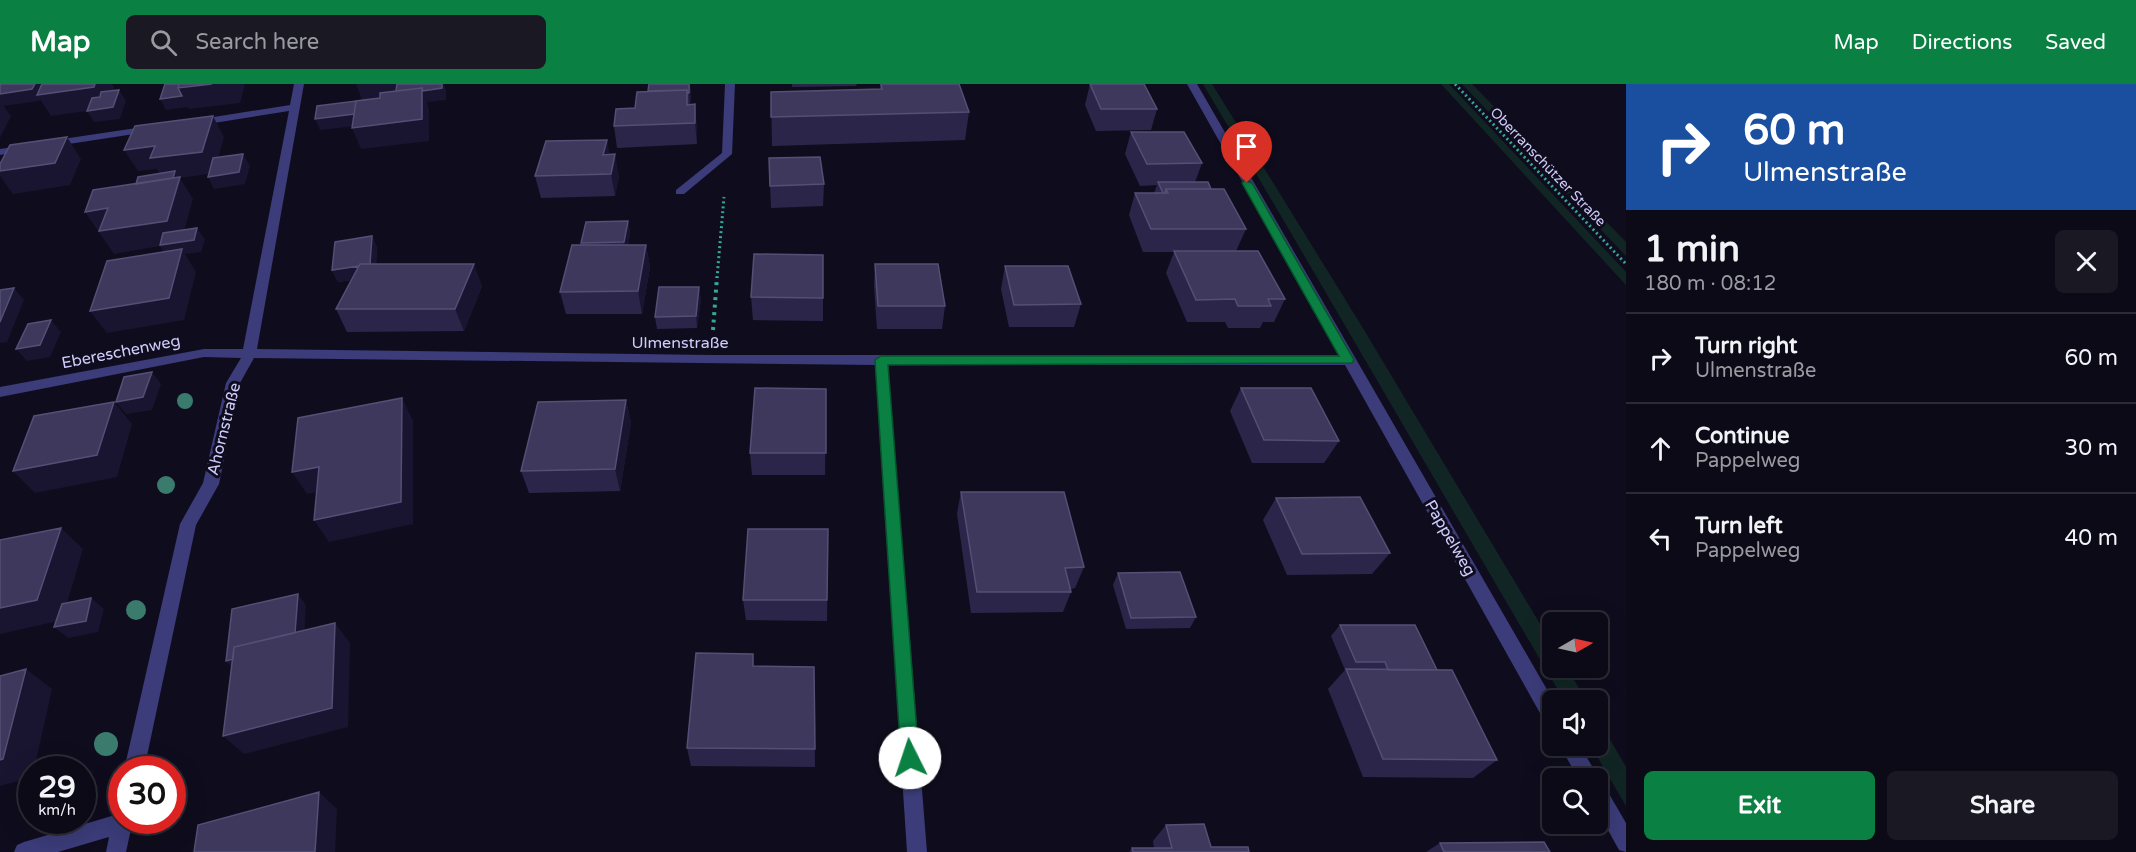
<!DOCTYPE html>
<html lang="en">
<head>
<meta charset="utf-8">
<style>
  body { margin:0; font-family:"Varela Round",sans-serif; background:#191823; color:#f1f3f6; height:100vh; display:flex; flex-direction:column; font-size:22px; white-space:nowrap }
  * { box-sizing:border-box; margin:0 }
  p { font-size:20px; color:#9a9aa1 }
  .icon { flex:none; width:33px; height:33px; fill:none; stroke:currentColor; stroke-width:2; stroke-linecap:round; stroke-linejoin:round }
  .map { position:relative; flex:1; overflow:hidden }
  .sheet { display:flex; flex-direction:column; background:#0b0a16; width:510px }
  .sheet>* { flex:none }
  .hud { background:#1a4fa0; color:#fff; overflow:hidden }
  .needle { width:39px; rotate:81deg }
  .fabs { position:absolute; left:1542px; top:528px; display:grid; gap:12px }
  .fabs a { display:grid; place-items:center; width:66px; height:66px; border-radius:9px; background:#0b0a16; box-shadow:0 6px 24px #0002,0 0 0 2px #2b2b35; font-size:30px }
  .speed { position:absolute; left:18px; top:672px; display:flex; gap:12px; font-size:30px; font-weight:700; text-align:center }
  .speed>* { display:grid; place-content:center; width:78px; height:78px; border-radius:50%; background:#0b0a16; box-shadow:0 6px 24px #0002,0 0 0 2px #2b2b35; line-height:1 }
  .speed small { font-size:15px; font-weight:400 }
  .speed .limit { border:9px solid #d22; background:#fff; color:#111 }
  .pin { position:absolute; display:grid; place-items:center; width:51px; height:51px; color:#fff; margin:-62px -26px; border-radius:50% 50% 50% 0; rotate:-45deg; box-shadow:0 0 6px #0007 }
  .pin .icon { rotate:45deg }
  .me { position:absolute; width:66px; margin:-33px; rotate:356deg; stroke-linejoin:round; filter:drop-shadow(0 0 4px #0008) }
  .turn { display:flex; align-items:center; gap:21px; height:126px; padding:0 18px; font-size:27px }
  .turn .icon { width:78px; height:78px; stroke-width:2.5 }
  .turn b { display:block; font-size:42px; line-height:51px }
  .round { display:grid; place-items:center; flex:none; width:63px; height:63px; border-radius:9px; background:#191823 }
  .overview { display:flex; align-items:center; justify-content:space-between; height:102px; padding:0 18px }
  h1 { font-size:36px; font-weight:700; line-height:45px }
  .action { display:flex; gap:12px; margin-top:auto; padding:12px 18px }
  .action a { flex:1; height:69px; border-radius:9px; background:#0b8043; color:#fff; font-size:24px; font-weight:700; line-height:69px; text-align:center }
  .action a+a { background:#191823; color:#f1f3f6 }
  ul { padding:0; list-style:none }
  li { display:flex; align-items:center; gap:18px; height:90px; padding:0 18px; border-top:2px solid #2b2b35 }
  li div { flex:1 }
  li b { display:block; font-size:22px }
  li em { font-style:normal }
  header { display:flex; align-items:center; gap:36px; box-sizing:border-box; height:84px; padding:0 30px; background:#0b8043; color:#fff }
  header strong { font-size:28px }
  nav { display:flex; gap:33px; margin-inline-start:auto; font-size:21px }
  .search { width:420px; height:54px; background:#191823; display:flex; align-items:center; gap:15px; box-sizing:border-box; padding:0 21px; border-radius:9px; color:#9a9aa1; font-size:22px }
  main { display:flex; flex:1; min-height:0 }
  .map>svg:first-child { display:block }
  .green { fill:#112624 }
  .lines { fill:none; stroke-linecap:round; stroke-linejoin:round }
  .path-far1 { stroke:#35a799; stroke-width:3; stroke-dasharray:2 3; stroke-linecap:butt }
  .path { stroke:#35a799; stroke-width:4; stroke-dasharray:3 4.5; stroke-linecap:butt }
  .street { fill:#3b3c79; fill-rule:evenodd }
  .tree { fill:#3a7b6e }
  .wall { fill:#2b2649 }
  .shaded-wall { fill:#191530 }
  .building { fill:#3d385c; stroke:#544f75; stroke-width:1.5 }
  .route { fill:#0b8043; stroke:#07532c; stroke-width:1.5 }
  .labels { text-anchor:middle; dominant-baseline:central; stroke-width:6; stroke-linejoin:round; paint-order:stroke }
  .far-street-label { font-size:14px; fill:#cfccfb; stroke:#0f0d1d }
  .street-label { font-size:16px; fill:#cfccfb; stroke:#0f0d1d }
</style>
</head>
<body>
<header>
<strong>Map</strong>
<div class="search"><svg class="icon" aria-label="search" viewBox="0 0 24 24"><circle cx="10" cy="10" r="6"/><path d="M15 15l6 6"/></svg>Search here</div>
<nav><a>Map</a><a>Directions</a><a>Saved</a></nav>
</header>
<main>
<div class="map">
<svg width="1626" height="768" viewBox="0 0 1626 768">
  <rect width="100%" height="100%" fill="#0f0d1d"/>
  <path class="green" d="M 1203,0 L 1212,0 L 1361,241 L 1552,560 L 1552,584 L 1567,584 L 1586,616 L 1564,616 C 1443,411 1325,205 1203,0 Z
    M 1441,0 L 1449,0 L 1626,188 L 1626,201 Z
    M 1462,0 L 1472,0 L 1626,158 L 1626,172 Z
    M 1598,635 L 1626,683 L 1626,722 L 1591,662 L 1598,662 Z"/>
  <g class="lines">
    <path class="path-far1" d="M 1455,0 L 1626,180
      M 717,194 L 724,113"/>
    <path class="path" d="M 713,246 L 717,193"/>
    <path class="street" d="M 294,0 L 304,0 L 257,265 L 711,271 L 1340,271 L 1187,0 L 1197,0 L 1553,616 L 1552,640 L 1545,638 L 1345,281 L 888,281 L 927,768 L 907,768 L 875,281 L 254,274 L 240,299 L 219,400 L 196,441 L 144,686 L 124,686 L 180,440 L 203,399 L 226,299 L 241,274 L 204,273 L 0,313 L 0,303 L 204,265 L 243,265 L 289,27 L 195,42 L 190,39 L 195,36 L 290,21 Z
      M 725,0 L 735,0 L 732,70 L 684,110 L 676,110 L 676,106 L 722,69 Z
      M 150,42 L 155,45 L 154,47 L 49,63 L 44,60 L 49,57 Z
      M 25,61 L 30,64 L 29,66 L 0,71 L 0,65 Z
      M 1560,662 L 1580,662 L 1599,694 L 1598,697 L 1598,694 L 1578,694 Z
      M 1598,700 L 1605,703 L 1626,739 L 1626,768 L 1619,766 L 1598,728 Z
      M 122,727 L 122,736 L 133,736 L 126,768 L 106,768 L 109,753 L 58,768 L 14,768 L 17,761 L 24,758 L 115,731 Z"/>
  </g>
  <g class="tree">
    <circle cx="185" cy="317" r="8"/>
    <circle cx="166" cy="401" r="9"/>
    <circle cx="136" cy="526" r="10"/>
    <circle cx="106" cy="660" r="12"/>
  </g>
  <path class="wall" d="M 690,0 L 691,10 L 690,20 L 689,20 L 697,42 L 697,60 L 617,64 L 614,42 L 635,24 L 648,7 Z
    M 792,0 L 857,0 L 856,2 L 792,3 Z
    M 880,0 L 959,0 L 969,28 L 965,56 L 772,62 L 771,8 L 880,5 Z
    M 1090,0 L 1157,25 L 1151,46 L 1096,47 L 1085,21 Z
    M 1131,48 L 1202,79 L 1195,98 L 1211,105 L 1246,145 L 1236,167 L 1285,215 L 1274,238 L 1263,238 L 1260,244 L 1228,244 L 1225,238 L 1187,238 L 1166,189 L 1174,168 L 1143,168 L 1129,131 L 1135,109 L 1154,109 L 1157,101 L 1140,102 L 1125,70 Z
    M 609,71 L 619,92 L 615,112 L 541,114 L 535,92 Z
    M 769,74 L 824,100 L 823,122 L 771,124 Z
    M 628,137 L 630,149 L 628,161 L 646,161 L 650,183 L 642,230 L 566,230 L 560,208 L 581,161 L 581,159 Z
    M 372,152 L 377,164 L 376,180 L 482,202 L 464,247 L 347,248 L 336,225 L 351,196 L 338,198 L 332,186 Z
    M 823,171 L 823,237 L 753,236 L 751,213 Z
    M 875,180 L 945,222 L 942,245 L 877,245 L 874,202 Z
    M 1005,182 L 1081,220 L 1074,243 L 1009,243 L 1001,205 Z
    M 701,215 L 697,244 L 657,245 L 655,233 Z
    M 1241,304 L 1339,357 L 1324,379 L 1252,379 L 1230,327 Z
    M 826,305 L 825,391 L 752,391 L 750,369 Z
    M 626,316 L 631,339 L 620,407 L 529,409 L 521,387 Z
    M 961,408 L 1084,483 L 1075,504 L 1071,505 L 1071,508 L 1063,528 L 971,529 L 957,430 Z
    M 1276,414 L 1390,469 L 1372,490 L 1287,491 L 1263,436 Z
    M 828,445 L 827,537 L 746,536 L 743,516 Z
    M 1118,489 L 1196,533 L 1190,544 L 1126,545 L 1113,501 Z
    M 1340,541 L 1437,586 L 1497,676 L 1473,694 L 1363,693 L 1328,605 L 1345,586 L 1331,552 Z
    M 755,582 L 814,583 L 815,683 L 691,682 L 687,664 Z
    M 1166,741 L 1211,763 L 1249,768 L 1129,768 L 1132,764 L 1154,764 L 1153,757 Z
    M 1440,759 L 1550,768 L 1426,768 Z"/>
  <path class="shaded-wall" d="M 35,0 L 112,0 L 114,4 L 107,24 L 119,6 L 126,17 L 120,35 L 94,38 L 87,27 L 51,32 L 40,15 L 39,17 L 3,22 L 0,17 L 0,10 Z
    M 212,0 L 245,0 L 240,19 L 189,25 L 188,23 L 166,26 L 160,15 L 178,4 Z
    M 356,0 L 444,0 L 446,6 L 446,16 L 427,18 L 429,25 L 429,57 L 361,65 L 352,44 L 362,16 Z
    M 689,0 L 691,10 L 690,20 L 689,9 Z
    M 0,17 L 11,32 L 0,54 Z
    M 695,20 L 697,42 L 697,60 L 695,39 Z
    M 360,29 L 364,41 L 320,46 L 315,35 Z
    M 213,32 L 224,53 L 214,89 L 180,94 L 193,115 L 181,158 L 197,144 L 205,156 L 201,168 L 185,170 L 196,188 L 184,236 L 107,249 L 90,227 L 167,173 L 160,162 L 114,170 L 85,128 L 163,96 L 157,85 L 138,87 L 124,66 Z
    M 67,53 L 81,75 L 70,101 L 13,110 L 0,92 L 0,87 Z
    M 607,56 L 611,78 L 603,71 Z
    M 243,70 L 250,82 L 245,100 L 214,105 L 208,93 Z
    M 615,70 L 619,92 L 615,112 L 611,90 Z
    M 628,137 L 630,149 L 627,170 L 624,158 Z
    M 372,152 L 377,164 L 376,192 L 338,198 L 332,186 Z
    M 646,161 L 650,183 L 642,230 L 638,207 Z
    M 474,180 L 482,202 L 464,247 L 455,225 Z
    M 699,203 L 701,215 L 697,244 L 696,232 Z
    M 14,204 L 24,216 L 7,258 L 0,259 L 0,238 Z
    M 51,236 L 61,248 L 50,273 L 27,277 L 16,265 Z
    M 152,288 L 161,300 L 152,326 L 126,330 L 116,318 Z
    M 402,314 L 413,337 L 413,440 L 329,458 L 314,436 Z
    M 626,316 L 631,339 L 620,407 L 615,385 Z
    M 114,318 L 132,340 L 117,393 L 35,409 L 13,387 Z
    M 319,383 L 333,405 L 307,410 L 292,388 Z
    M 61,444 L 83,465 L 62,536 L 0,550 L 0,524 Z
    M 298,510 L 306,521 L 303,571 L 236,588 L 226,577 Z
    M 91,514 L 104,525 L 98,548 L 68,554 L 54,543 Z
    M 335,539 L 350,559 L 348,643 L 244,670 L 223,652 Z
    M 26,585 L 52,605 L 34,686 L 32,686 L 32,693 L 0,702 L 0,676 Z
    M 319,708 L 337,725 L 335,768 L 315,768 Z"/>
  <path class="building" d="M 1,0 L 35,0 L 32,5 L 0,10 L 0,2 Z
    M 42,0 L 95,0 L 94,3 L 37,11 Z
    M 165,0 L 179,0 L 178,4 L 182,12 L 160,15 Z
    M 179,0 L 212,0 L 178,4 Z
    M 397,0 L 442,0 L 442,4 L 423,7 L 422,4 L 396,7 Z
    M 649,0 L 689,0 L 689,9 L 687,9 L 687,6 L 648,7 Z
    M 881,0 L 959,0 L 969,28 L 771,33 L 771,8 L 882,5 Z
    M 1090,0 L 1144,0 L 1157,25 L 1101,25 Z
    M 422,4 L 422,35 L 352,44 L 356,17 L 380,14 L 380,9 Z
    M 119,6 L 113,23 L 87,27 L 92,14 L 100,13 L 101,8 Z
    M 687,6 L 687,21 L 695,20 L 695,39 L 614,42 L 616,25 L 635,24 L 637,8 Z
    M 356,17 L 354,30 L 315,35 L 317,22 Z
    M 213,32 L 202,68 L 150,74 L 155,62 L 124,66 L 135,42 Z
    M 1131,48 L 1184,48 L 1202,79 L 1147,80 Z
    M 67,53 L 55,79 L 0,87 L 0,80 L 10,61 Z
    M 607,56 L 603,71 L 615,70 L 611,90 L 535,92 L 546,57 Z
    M 243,70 L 239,88 L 208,93 L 213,74 Z
    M 820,73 L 824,100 L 770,102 L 769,74 Z
    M 175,87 L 173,94 L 136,100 L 138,93 Z
    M 180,93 L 167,137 L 99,147 L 108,124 L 85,128 L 93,106 Z
    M 1158,98 L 1208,98 L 1211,105 L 1166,105 L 1165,109 L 1163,109 Z
    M 1166,105 L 1224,105 L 1246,145 L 1151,145 L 1135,109 L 1168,109 Z
    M 628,137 L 624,158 L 581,159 L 586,138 Z
    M 197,144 L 194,156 L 160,161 L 163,149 Z
    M 372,152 L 370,180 L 360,180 L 359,182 L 332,186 L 335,158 Z
    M 572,161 L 646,161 L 638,207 L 560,208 Z
    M 182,165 L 169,214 L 90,227 L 107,177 Z
    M 1174,167 L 1258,167 L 1285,215 L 1268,215 L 1271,222 L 1238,222 L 1235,215 L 1196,216 Z
    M 754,170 L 823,171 L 823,214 L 751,213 Z
    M 360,180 L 474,180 L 455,225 L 336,225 Z
    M 875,180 L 938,180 L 945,222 L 878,222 Z
    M 1005,182 L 1068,182 L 1081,220 L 1014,221 Z
    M 659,203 L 699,203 L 696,232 L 655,233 Z
    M 14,204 L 0,238 L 0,206 Z
    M 51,236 L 40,261 L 16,265 L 28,240 Z
    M 152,288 L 143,313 L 116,318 L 124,293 Z
    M 755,304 L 826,305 L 826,369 L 750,369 Z
    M 1241,304 L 1311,304 L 1339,357 L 1264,356 Z
    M 402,314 L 401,418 L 314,436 L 319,383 L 292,388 L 298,334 Z
    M 626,316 L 615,385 L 521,387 L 538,318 Z
    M 114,318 L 97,371 L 13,387 L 34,332 Z
    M 961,408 L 1064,408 L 1084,483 L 1065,484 L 1071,508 L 977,508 Z
    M 1360,413 L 1390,469 L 1302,470 L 1276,414 Z
    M 61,444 L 37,516 L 0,524 L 0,456 Z
    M 748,445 L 828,445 L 827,516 L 743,516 Z
    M 1180,488 L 1196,533 L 1131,534 L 1118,489 Z
    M 298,510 L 295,549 L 234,563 L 233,575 L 226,577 L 232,525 Z
    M 91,514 L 86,537 L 54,543 L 62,520 Z
    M 335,539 L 332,624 L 223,652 L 234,563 Z
    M 1340,541 L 1415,541 L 1437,586 L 1388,586 L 1385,578 L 1356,578 Z
    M 696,569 L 753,570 L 753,582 L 814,583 L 815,665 L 687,664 Z
    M 26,585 L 3,675 L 0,676 L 0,592 Z
    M 1346,585 L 1452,586 L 1497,676 L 1383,675 Z
    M 319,708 L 315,768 L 194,768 L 198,741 Z
    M 1204,740 L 1211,763 L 1248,763 L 1249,768 L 1133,768 L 1132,764 L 1172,764 L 1166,741 Z
    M 1544,758 L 1550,768 L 1444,768 L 1440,759 Z"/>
  <path class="route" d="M 1244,96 L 1252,99 L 1354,276 L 1352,279 L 888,281 L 919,674 L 916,680 L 910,683 L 904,680 L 901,674 L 875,276 L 881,272 L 1339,272 L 1242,99 Z"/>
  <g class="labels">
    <g class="far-street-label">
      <text transform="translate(1548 83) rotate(46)">Oberranschützer Straße</text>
    </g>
    <g class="street-label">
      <text x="680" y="259">Ulmenstraße</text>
      <text transform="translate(121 268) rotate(-11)">Ebereschenweg</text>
      <text transform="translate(224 345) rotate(-76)">Ahornstraße</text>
      <text transform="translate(1450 454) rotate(60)">Pappelweg</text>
    </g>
  </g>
</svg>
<div class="fabs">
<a><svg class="needle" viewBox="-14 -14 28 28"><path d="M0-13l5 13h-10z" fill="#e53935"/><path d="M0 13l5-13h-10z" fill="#9a9aa1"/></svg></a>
<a><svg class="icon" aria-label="sound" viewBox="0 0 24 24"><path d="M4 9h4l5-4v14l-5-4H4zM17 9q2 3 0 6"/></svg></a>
<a><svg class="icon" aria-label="search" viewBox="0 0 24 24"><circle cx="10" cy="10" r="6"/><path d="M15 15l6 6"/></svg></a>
</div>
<div class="speed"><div>29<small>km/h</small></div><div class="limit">30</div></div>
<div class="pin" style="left:1247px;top:99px;background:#d93025"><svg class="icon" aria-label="arrive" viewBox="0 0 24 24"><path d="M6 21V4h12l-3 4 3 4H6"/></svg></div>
<svg class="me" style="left:910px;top:674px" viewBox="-20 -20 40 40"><circle r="19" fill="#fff"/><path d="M0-13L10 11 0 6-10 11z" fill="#0b8043"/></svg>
</div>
<section class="sheet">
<div class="hud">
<div class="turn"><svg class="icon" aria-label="right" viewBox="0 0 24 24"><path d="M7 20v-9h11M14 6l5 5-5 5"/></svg><div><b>60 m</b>Ulmenstraße</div></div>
</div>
<div class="overview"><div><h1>1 min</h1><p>180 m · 08:12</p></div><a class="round"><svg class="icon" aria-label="close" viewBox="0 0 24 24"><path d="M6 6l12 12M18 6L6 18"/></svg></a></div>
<ul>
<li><svg class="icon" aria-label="right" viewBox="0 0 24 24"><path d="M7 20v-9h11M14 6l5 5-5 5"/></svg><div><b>Turn right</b><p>Ulmenstraße</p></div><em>60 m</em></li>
<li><svg class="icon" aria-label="ahead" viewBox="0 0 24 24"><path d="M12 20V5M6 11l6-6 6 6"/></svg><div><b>Continue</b><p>Pappelweg</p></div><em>30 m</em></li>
<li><svg class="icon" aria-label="left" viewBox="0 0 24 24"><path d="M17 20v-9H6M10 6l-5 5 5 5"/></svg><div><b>Turn left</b><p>Pappelweg</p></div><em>40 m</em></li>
</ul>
<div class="action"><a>Exit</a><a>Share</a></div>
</section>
</main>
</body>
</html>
